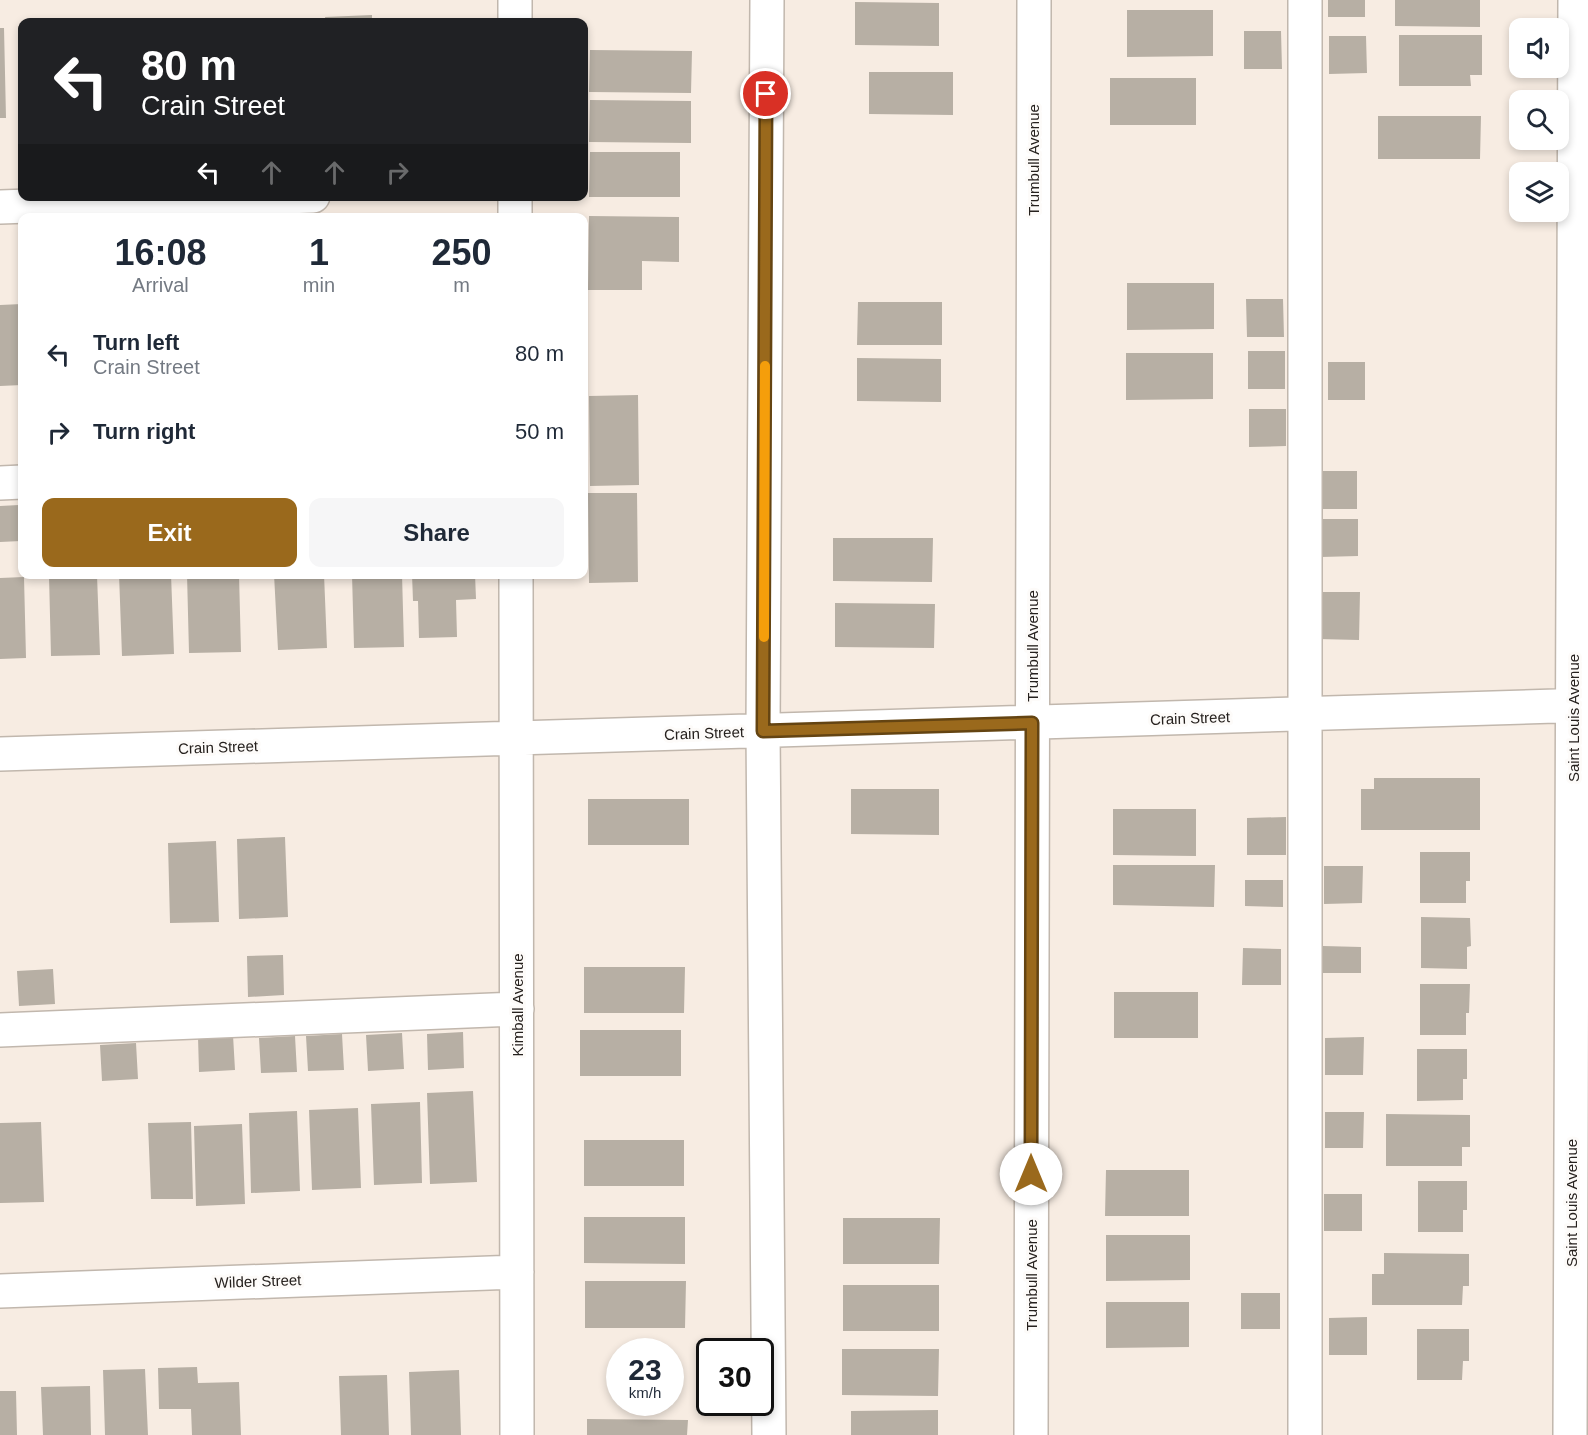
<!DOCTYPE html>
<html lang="en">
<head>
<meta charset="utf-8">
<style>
  body { margin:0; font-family:Helvetica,sans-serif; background:#f6f6f7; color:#1f2937; height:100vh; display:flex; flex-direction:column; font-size:22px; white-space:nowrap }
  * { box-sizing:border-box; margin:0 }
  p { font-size:20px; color:#747a83 }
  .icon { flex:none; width:33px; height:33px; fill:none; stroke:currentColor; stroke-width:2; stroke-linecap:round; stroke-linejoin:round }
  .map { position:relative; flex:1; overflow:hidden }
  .sheet { position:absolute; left:18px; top:213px; width:570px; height:366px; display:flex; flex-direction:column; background:#fff; border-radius:12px; box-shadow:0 3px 9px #0003 }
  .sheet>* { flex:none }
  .top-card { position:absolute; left:18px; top:18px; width:570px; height:183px; border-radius:12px; box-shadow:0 3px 9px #0003; background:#202124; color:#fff; overflow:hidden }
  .buttons { position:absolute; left:1509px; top:18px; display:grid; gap:12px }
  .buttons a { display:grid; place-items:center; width:60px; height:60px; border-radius:12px; background:#fff; box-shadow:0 3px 9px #0003; font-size:30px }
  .speed { position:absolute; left:606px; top:1338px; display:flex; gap:12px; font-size:30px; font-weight:700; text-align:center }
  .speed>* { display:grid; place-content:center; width:78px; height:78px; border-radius:50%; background:#fff; box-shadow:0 3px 9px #0003; line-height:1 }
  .speed small { font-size:15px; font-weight:400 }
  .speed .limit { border:3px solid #111; border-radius:9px; background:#fff; color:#111 }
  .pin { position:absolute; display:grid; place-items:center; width:51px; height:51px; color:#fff; margin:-26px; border:3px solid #fff; border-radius:50%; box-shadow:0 2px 6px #0007 }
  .me { position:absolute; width:66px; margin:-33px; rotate:0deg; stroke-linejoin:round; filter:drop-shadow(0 0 4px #0008) }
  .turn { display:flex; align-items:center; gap:21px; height:126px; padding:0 24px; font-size:27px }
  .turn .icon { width:78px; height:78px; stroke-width:2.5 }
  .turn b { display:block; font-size:42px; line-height:51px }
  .lanes { display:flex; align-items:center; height:57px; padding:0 24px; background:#0003; justify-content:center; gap:30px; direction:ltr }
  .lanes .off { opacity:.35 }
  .eta { display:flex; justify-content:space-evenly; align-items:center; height:102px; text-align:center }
  .eta b { font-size:36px; font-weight:600; line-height:42px }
  .button { display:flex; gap:12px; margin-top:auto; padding:12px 24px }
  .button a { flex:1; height:69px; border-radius:12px; background:#9a691c; color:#fff; font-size:24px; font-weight:600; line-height:69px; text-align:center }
  .button a+a { background:#f6f6f7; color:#1f2937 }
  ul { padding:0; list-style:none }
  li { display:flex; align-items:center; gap:18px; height:78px; padding:0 24px }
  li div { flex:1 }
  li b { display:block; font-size:22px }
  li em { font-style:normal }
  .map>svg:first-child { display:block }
  .building { fill:#b7afa4 }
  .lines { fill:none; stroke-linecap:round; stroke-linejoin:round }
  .minor-casing { stroke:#c1b7ad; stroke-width:36 }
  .minor { stroke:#fff; stroke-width:33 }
  .route-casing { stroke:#644412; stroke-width:15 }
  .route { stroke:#9a691c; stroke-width:10 }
  .slow { stroke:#f59e0b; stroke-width:10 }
  .labels { text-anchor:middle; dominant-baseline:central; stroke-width:6; stroke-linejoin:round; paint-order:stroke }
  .street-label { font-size:15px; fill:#26211e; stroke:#fdfbf9 }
</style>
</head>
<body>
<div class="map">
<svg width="1588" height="1435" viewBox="0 0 1588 1435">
  <rect width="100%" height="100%" fill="#f7ece2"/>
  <path class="building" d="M 1328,0 L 1365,0 L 1365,17 L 1328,17 Z
    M 1395,0 L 1480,0 L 1480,27 L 1395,26 Z
    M 855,2 L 939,3 L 939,46 L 855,45 Z
    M 1127,10 L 1213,10 L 1213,56 L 1127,57 Z
    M 372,15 L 372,22 L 326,22 L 325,17 Z
    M 298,19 L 298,22 L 253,22 L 253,20 Z
    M 18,26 L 22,26 L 22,99 L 21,99 Z
    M 0,28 L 4,28 L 6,118 L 0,118 Z
    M 1244,31 L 1281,31 L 1282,69 L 1244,69 Z
    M 1399,35 L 1482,35 L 1482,75 L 1470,75 L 1471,86 L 1399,86 Z
    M 1329,36 L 1366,36 L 1367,73 L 1329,74 Z
    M 590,50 L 692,51 L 691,93 L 589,92 Z
    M 869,72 L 953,72 L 953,115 L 869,114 Z
    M 1110,78 L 1196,78 L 1196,125 L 1110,125 Z
    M 590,100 L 691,101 L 691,143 L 589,142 Z
    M 1378,116 L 1481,116 L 1480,159 L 1378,159 Z
    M 590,152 L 680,152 L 680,197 L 589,197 Z
    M 589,216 L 679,217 L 679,262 L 642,261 L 642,290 L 588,290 Z
    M 1127,283 L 1214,283 L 1214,329 L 1127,330 Z
    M 1246,299 L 1283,299 L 1284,337 L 1247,337 Z
    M 858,302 L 942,302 L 942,345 L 857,345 Z
    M 22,304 L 22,385 L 0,386 L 0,305 Z
    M 1248,351 L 1285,351 L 1285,389 L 1248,389 Z
    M 1126,353 L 1213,353 L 1213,399 L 1126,400 Z
    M 857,358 L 941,359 L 941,402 L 857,401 Z
    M 1328,362 L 1365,362 L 1365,400 L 1328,400 Z
    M 638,395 L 639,485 L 590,486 L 589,396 Z
    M 1249,409 L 1286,409 L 1286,446 L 1249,447 Z
    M 1320,471 L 1357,471 L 1357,509 L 1320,509 Z
    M 588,493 L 637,493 L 638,582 L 589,583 Z
    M 19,505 L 21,541 L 0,542 L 0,506 Z
    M 1321,519 L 1358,519 L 1358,556 L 1321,557 Z
    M 833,538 L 933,538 L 932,582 L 833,581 Z
    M 119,574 L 171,574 L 174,654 L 122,656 Z
    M 187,574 L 239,574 L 241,652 L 189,653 Z
    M 274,574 L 324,574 L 327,648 L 278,650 Z
    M 352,574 L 402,574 L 404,647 L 354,648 Z
    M 412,574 L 475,574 L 476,599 L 456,600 L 457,637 L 419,638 L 418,601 L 413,601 Z
    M 97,575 L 100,655 L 51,656 L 49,576 Z
    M 24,577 L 26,658 L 0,659 L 0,578 Z
    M 1319,592 L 1360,592 L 1359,640 L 1318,639 Z
    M 835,603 L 935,604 L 934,648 L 835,647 Z
    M 1374,778 L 1480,778 L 1480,830 L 1361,830 L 1361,789 L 1374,789 Z
    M 851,789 L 939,789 L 939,835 L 851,834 Z
    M 588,799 L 689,799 L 689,845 L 588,845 Z
    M 1113,809 L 1196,809 L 1196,856 L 1113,855 Z
    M 1286,817 L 1286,855 L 1247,855 L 1247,818 Z
    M 285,837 L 288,917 L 239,919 L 237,839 Z
    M 216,841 L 219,922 L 170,923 L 168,843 Z
    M 1420,852 L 1470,852 L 1470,881 L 1466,881 L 1466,903 L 1420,903 Z
    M 1113,865 L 1215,865 L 1214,907 L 1113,905 Z
    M 1324,866 L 1363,866 L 1362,903 L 1324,904 Z
    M 1245,880 L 1283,880 L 1283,907 L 1245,906 Z
    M 1421,917 L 1470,918 L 1471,946 L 1467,947 L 1467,969 L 1421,968 Z
    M 1323,946 L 1361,947 L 1361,973 L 1323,973 Z
    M 1243,948 L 1281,949 L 1281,985 L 1242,985 Z
    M 283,955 L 284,995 L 248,997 L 247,956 Z
    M 584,967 L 685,967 L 684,1013 L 584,1013 Z
    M 53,969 L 55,1004 L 19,1006 L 17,971 Z
    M 1420,984 L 1470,984 L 1469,1013 L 1466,1013 L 1466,1035 L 1420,1035 Z
    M 1114,992 L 1198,992 L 1198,1038 L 1114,1038 Z
    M 580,1030 L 681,1030 L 681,1076 L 580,1076 Z
    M 463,1032 L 464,1068 L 428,1070 L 427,1034 Z
    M 402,1033 L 404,1069 L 368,1071 L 366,1035 Z
    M 342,1034 L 344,1070 L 308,1071 L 306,1036 Z
    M 233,1035 L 235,1070 L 199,1072 L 198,1037 Z
    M 295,1036 L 297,1072 L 261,1073 L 259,1038 Z
    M 1364,1037 L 1363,1075 L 1325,1075 L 1325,1038 Z
    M 136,1043 L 138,1079 L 102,1081 L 100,1045 Z
    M 1417,1049 L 1467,1049 L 1467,1079 L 1463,1079 L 1463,1100 L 1417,1101 Z
    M 473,1091 L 477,1182 L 430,1184 L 427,1093 Z
    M 420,1102 L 422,1183 L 374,1185 L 371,1104 Z
    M 358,1108 L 361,1188 L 312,1190 L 309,1110 Z
    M 297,1111 L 300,1191 L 251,1193 L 249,1113 Z
    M 1325,1112 L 1364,1112 L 1363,1148 L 1325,1148 Z
    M 1386,1114 L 1470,1115 L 1470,1147 L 1462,1147 L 1462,1166 L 1386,1166 Z
    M 41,1122 L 44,1202 L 0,1203 L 0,1123 Z
    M 191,1122 L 193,1199 L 151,1199 L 148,1123 Z
    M 242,1124 L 245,1204 L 196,1206 L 194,1126 Z
    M 584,1140 L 684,1140 L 684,1186 L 584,1186 Z
    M 1106,1170 L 1189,1170 L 1189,1216 L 1105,1216 Z
    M 1418,1181 L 1467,1181 L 1467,1210 L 1463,1210 L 1463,1232 L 1418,1232 Z
    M 1324,1194 L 1362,1194 L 1362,1231 L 1324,1231 Z
    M 584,1217 L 685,1217 L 685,1264 L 584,1263 Z
    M 843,1218 L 940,1218 L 939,1264 L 843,1264 Z
    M 1106,1235 L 1190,1235 L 1190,1280 L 1106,1281 Z
    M 1384,1253 L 1469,1254 L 1469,1286 L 1463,1286 L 1462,1305 L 1372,1305 L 1372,1274 L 1384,1274 Z
    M 585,1281 L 686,1281 L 685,1328 L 585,1328 Z
    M 843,1285 L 939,1285 L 939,1331 L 843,1331 Z
    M 1241,1293 L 1280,1293 L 1280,1329 L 1241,1329 Z
    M 1106,1302 L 1189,1302 L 1189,1347 L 1106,1348 Z
    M 1367,1317 L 1367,1355 L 1329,1355 L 1329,1318 Z
    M 1417,1329 L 1469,1329 L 1469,1361 L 1463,1361 L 1462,1380 L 1417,1380 Z
    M 842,1349 L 939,1349 L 938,1396 L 842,1395 Z
    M 197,1367 L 198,1383 L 239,1382 L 241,1435 L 192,1435 L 191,1409 L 159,1409 L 158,1368 Z
    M 145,1369 L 148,1435 L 105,1435 L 103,1370 Z
    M 459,1370 L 461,1435 L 411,1435 L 409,1372 Z
    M 387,1375 L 389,1435 L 341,1435 L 339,1376 Z
    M 90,1386 L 91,1435 L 43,1435 L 41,1387 Z
    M 0,1391 L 16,1391 L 17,1435 L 0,1435 Z
    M 938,1410 L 938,1435 L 851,1435 L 851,1411 Z
    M 587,1419 L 688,1420 L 687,1435 L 587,1435 Z"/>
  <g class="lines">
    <g class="minor-casing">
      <path id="minor" d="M 515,0 L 515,22
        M 767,0 L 763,731 L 769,1435
        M 515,196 L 515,218
        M 0,207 L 313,196
        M 0,483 L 22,482
        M 516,574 L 517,1435
        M 0,754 L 1588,705
        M 0,1030 L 517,1009
        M 0,1291 L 517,1272
        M 1031,1435 L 1034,0
        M 1305,1435 L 1305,0
        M 1570,1435 L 1575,0"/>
    </g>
    <use href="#minor" class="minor"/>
  </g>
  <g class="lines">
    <g class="route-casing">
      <path id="route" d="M 766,94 L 763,731 L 1032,723 L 1031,1174"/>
    </g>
    <use href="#route" class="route"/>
    <path class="slow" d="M 764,637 L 765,366"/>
  </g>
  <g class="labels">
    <g class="street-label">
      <text transform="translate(1033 160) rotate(-90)">Trumbull Avenue</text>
      <text transform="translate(1032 646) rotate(-90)">Trumbull Avenue</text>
      <text transform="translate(1190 718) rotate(-2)">Crain Street</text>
      <text transform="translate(1573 718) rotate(-90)">Saint Louis Avenue</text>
      <text transform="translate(704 733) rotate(-2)">Crain Street</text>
      <text transform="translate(218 747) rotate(-2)">Crain Street</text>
      <text transform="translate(517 1005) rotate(-90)">Kimball Avenue</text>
      <text transform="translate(1571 1203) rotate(-90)">Saint Louis Avenue</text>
      <text transform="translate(1031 1275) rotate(-90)">Trumbull Avenue</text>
      <text transform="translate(258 1281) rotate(-2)">Wilder Street</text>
    </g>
  </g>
</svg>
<div class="buttons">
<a><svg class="icon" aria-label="sound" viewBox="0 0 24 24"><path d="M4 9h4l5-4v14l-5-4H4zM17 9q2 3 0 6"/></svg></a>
<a><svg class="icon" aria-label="search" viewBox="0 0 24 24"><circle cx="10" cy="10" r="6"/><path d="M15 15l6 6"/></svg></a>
<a><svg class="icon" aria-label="layers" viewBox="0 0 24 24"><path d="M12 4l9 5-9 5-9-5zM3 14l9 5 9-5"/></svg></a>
</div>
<div class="speed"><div>23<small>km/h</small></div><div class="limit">30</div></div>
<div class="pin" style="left:766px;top:94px;background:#d93025"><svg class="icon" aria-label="arrive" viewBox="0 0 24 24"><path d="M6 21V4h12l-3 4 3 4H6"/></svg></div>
<svg class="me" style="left:1031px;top:1174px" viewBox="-20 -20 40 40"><circle r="19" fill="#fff"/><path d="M0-13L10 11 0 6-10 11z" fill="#9a691c"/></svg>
<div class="top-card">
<div class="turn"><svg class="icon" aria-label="left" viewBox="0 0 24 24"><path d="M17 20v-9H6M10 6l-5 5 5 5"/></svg><div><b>80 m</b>Crain Street</div></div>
<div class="lanes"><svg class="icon" aria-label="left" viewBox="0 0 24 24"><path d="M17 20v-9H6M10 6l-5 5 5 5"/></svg><svg class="icon off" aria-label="ahead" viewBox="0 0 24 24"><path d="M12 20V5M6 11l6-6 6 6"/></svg><svg class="icon off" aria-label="ahead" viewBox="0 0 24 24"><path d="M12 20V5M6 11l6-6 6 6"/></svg><svg class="icon off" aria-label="right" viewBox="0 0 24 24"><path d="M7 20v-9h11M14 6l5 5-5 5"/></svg></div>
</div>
<section class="sheet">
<div class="eta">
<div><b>16:08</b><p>Arrival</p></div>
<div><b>1</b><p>min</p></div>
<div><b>250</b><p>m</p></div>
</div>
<ul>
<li><svg class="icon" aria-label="left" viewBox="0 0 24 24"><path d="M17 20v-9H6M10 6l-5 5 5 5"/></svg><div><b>Turn left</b><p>Crain Street</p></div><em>80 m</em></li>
<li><svg class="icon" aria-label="right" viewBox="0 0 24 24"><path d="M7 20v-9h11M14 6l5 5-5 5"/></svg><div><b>Turn right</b></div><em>50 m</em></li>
</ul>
<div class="button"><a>Exit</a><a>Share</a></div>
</section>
</div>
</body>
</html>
